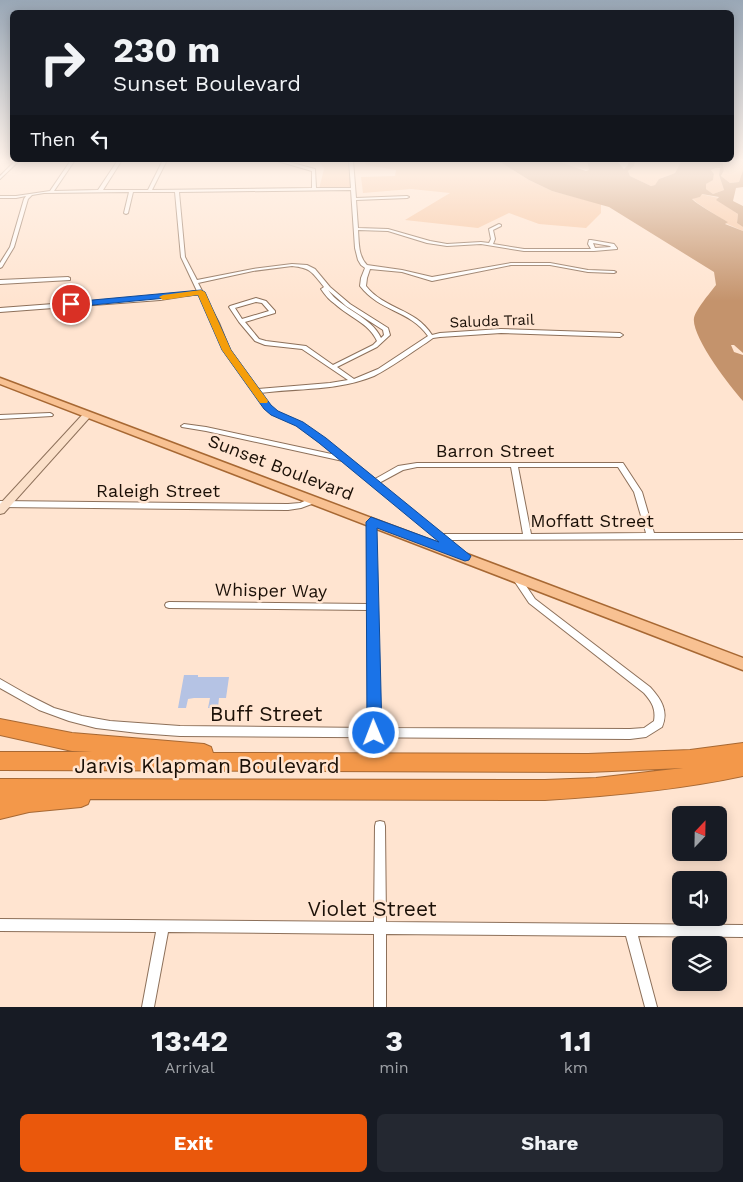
<!DOCTYPE html>
<html lang="en">
<head>
<meta charset="utf-8">
<style>
  body { margin:0; font-family:"Work Sans",sans-serif; background:#242831; color:#f1f3f6; height:100vh; display:flex; flex-direction:column; font-size:19px; white-space:nowrap }
  * { box-sizing:border-box; margin:0 }
  p { font-size:16px; color:#9ea1a6 }
  .icon { flex:none; width:28px; height:28px; fill:none; stroke:currentColor; stroke-width:2; stroke-linecap:round; stroke-linejoin:round }
  .map { position:relative; height:1007px; overflow:hidden }
  .side { display:flex; flex-direction:column; background:#171b24; flex:1 }
  .side>* { flex:none }
  .top-card { position:absolute; left:10px; top:10px; width:724px; height:152px; border-radius:8px; box-shadow:0 2px 12px #0003; background:#171b24; color:#f1f3f6; overflow:hidden }
  .needle { width:32px; rotate:22deg }
  .buttons { position:absolute; left:672px; top:806px; display:grid; gap:10px }
  .buttons a { display:grid; place-items:center; width:55px; height:55px; border-radius:8px; background:#171b24; box-shadow:0 2px 12px #0003; font-size:25px }
  .pin { position:absolute; display:grid; place-items:center; width:42px; height:42px; color:#fff; margin:-21px; border:2px solid #fff; border-radius:50%; box-shadow:0 1px 5px #0007 }
  .me { position:absolute; width:55px; margin:-28px; rotate:359deg; stroke-linejoin:round; filter:drop-shadow(0 0 4px #0008) }
  .turn { display:flex; align-items:center; gap:18px; height:105px; padding:0 20px; font-size:22px }
  .turn .icon { width:65px; height:65px; stroke-width:2.5 }
  .turn b { display:block; font-size:35px; line-height:42px }
  .then { display:flex; align-items:center; height:48px; padding:0 20px; background:#0003; gap:10px; font-size:19px }
  .eta { display:flex; justify-content:space-evenly; align-items:center; height:85px; text-align:center }
  .eta b { font-size:30px; font-weight:700; line-height:35px }
  .button { display:flex; gap:10px; margin-top:auto; padding:10px 20px }
  .button a { flex:1; height:58px; border-radius:8px; background:#ea580c; color:#fff; font-size:20px; font-weight:700; line-height:58px; text-align:center }
  .button a+a { background:#242831; color:#f1f3f6 }
  .map>svg:first-child { display:block }
  .green { fill:#f7c39c }
  .water { fill:#c4936c; fill-rule:evenodd }
  .building { fill:#b5c3e4 }
  .lines { fill:none; stroke-linecap:round; stroke-linejoin:round }
  .street-casing { stroke:#8d705a; stroke-width:2 }
  .secondary-casing { stroke:#8d705a; stroke-width:2 }
  .primary-casing { stroke:#a76833; stroke-width:3 }
  .highway-casing { stroke:#a76833; stroke-width:2 }
  .street { fill:#fff; fill-rule:evenodd }
  .secondary { fill:#fbe0c9; fill-rule:evenodd }
  .primary { fill:#f8c192; fill-rule:evenodd }
  .highway { fill:#f3984a; fill-rule:evenodd }
  .route { fill:#1a73e8; stroke:#114b97 }
  .slow { fill:#f59e0b }
  .labels { text-anchor:middle; dominant-baseline:central; stroke-width:5; stroke-linejoin:round; paint-order:stroke }
  .far-street-label { font-size:15px; fill:#1b1007; stroke:#ffe4d0 }
  .street-label { font-size:18px; fill:#1b1007; stroke:#ffe4d0 }
  .near-street-label { font-size:21px; fill:#1b1007; stroke:#ffe4d0 }
</style>
</head>
<body>
<div class="map">
<svg width="743" height="1007" viewBox="0 0 743 1007">
  <rect width="100%" height="100%" fill="#ffe4d0"/>
  <path class="green" d="M 319,160 L 350,160 L 353,189 L 319,189 L 324,169 Z
    M 364,160 L 497,160 L 529,180 L 552,191 L 601,204 L 601,213 L 586,228 L 539,224 L 509,213 L 478,228 L 405,220 L 450,193 L 411,189 L 363,193 L 361,177 L 395,176 L 396,170 L 366,165 Z
    M 554,160 L 587,160 L 589,170 L 571,167 Z
    M 635,160 L 682,160 L 675,173 L 661,178 L 655,185 L 651,186 L 630,176 L 628,171 Z
    M 722,160 L 743,160 L 743,170 L 739,182 L 730,183 L 721,176 L 724,170 Z
    M 717,168 L 720,168 L 719,175 L 724,190 L 713,194 L 706,189 L 706,184 L 713,179 L 714,174 L 711,170 Z
    M 701,194 L 719,198 L 717,200 L 738,214 L 737,223 L 743,227 L 743,231 L 725,223 L 727,222 C 721,218 694,202 692,198 L 700,197 Z"/>
  <path class="water" d="M 497,160 L 542,162 L 544,160 L 554,160 L 586,171 L 589,170 L 587,160 L 616,160 L 624,169 L 628,165 L 629,160 L 635,160 L 634,166 L 628,171 L 630,176 L 651,186 L 655,185 L 659,179 L 675,173 L 682,160 L 722,160 L 724,170 L 721,176 L 730,183 L 739,182 L 743,170 L 743,187 L 736,188 L 733,201 L 743,206 L 743,227 L 737,223 L 738,214 L 716,200 L 719,197 L 702,194 L 700,197 L 692,199 C 695,203 721,218 728,222 L 725,224 L 743,231 L 743,353 L 734,345 L 731,345 L 734,352 L 743,355 L 743,401 C 730,387 691,336 694,318 C 696,309 710,293 716,285 L 714,272 L 609,207 L 552,191 L 529,180 ZM 716,168 L 720,168 L 719,175 L 724,190 L 713,194 L 706,189 L 706,184 L 713,180 L 714,174 L 711,170 Z"/>
  <path class="building" d="M 184,675 L 198,675 L 198,677 L 229,677 L 226,698 L 219,698 L 218,708 L 208,708 L 210,698 L 194,698 L 188,699 L 186,708 L 178,708 Z"/>
  <g class="lines">
    <g class="street-casing">
      <path id="street" d="M 16,160 L 20,160 L 0,179 L 0,176 Z
        M 71,160 L 75,160 L 54,191 L 98,190 L 118,160 L 122,160 L 103,190 L 148,190 L 163,160 L 167,160 L 152,190 L 312,188 L 312,171 L 274,160 L 281,160 L 315,169 L 316,188 L 351,188 L 349,160 L 353,160 L 356,198 L 407,196 L 409,197 L 407,198 L 356,200 L 358,228 L 388,229 L 430,241 L 447,244 L 481,242 L 489,243 L 491,239 L 489,229 L 499,224 L 501,225 L 501,226 L 493,230 L 495,239 L 493,244 L 524,249 L 591,249 L 588,244 L 589,240 L 591,240 L 614,244 L 617,248 L 617,249 L 594,251 L 524,251 L 481,244 L 447,246 L 427,243 L 388,231 L 358,230 C 359,242 358,256 367,265 L 402,270 L 432,277 L 511,263 L 550,263 L 588,270 L 614,271 L 616,272 L 614,273 L 588,272 L 550,265 L 511,265 L 432,281 L 402,272 L 370,269 L 367,278 L 366,286 C 385,310 415,308 432,335 L 440,333 L 501,329 L 620,333 L 623,335 L 620,337 L 501,333 L 440,337 L 433,338 L 426,343 C 409,354 392,367 374,376 C 338,391 298,388 260,393 L 273,410 L 301,423 L 325,439 L 375,479 L 398,466 L 417,463 L 623,463 L 642,492 L 654,533 L 743,533 L 743,539 L 449,540 L 468,555 L 469,557 L 468,559 L 462,559 L 343,461 L 206,431 L 182,427 L 181,426 L 184,424 L 206,427 L 336,455 L 297,425 L 269,412 L 263,405 L 224,350 L 213,323 L 199,294 L 160,300 L 0,312 L 0,308 L 160,296 L 197,291 L 181,257 L 175,192 L 133,192 L 128,213 L 126,214 L 124,213 L 129,192 L 44,193 L 32,195 L 28,199 L 14,247 L 2,267 L 0,268 L 0,263 L 10,247 L 24,199 L 26,196 L 16,198 L 0,198 L 0,196 L 16,196 L 50,191 ZM 351,190 L 355,248 L 358,260 L 361,265 L 365,268 L 361,278 L 360,286 C 380,312 410,310 428,336 L 378,369 L 354,379 L 337,367 L 377,347 L 390,335 L 388,328 L 350,304 L 330,287 L 315,269 L 307,265 L 292,264 L 253,269 L 197,280 L 185,257 L 179,192 ZM 593,243 L 610,246 L 611,247 L 595,248 ZM 292,266 C 311,268 312,272 324,287 L 321,289 C 325,295 329,300 335,304 C 349,317 369,323 377,341 L 373,345 L 333,365 L 306,346 L 266,341 L 259,339 L 245,322 L 275,313 L 275,311 L 266,301 L 256,298 L 230,306 L 229,307 L 239,322 L 255,341 L 265,345 L 302,349 L 348,380 L 330,383 L 258,389 L 230,350 L 219,323 L 198,283 L 253,271 ZM 328,290 L 346,306 L 383,330 L 384,335 L 381,338 C 371,316 342,310 328,290 ZM 256,302 L 262,303 L 269,311 L 242,319 L 235,308 ZM 417,467 L 511,467 L 523,534 L 442,534 L 379,483 L 403,470 ZM 518,467 L 618,467 L 634,492 L 646,533 L 531,534 Z
        M 68,277 L 70,278 L 70,280 L 0,284 L 0,280 Z
        M 50,413 L 52,414 L 53,415 L 52,416 L 0,419 L 0,415 Z
        M 314,497 L 318,500 L 317,502 L 301,508 L 288,510 L 0,507 L 0,501 L 288,504 L 300,503 Z
        M 371,519 L 375,522 L 379,728 L 630,729 L 644,728 L 654,721 C 656,709 652,702 644,693 L 529,603 L 511,576 L 512,574 L 518,574 L 535,599 L 650,687 C 661,699 669,711 662,727 L 646,737 L 630,739 L 180,736 L 138,733 L 96,728 L 69,721 L 39,710 L 0,688 L 0,679 L 28,695 L 54,708 L 82,716 L 110,721 L 180,726 L 369,728 L 368,610 L 169,608 L 166,607 L 165,605 L 166,603 L 169,602 L 368,604 L 367,522 Z
        M 380,821 L 384,822 L 385,826 L 386,922 L 743,925 L 743,937 L 638,936 L 657,1007 L 645,1007 L 626,936 L 386,934 L 386,1007 L 374,1007 L 374,934 L 168,932 L 154,1007 L 142,1007 L 156,932 L 0,931 L 0,919 L 374,922 L 375,826 L 376,822 Z"/>
    </g>
    <g class="secondary-casing">
      <path id="secondary" d="M 87,412 L 90,413 L 91,415 L 90,417 L 4,513 L 0,514 L 0,504 L 84,413 Z"/>
    </g>
    <g class="primary-casing">
      <path id="primary" d="M 0,378 L 743,658 L 743,670 L 0,384 Z"/>
    </g>
    <g class="highway-casing">
      <path id="highway" d="M 0,719 L 72,733 L 204,744 L 211,747 L 213,753 L 588,754 L 690,750 L 743,743 L 743,776 C 678,790 611,796 545,800 L 90,799 L 88,804 L 81,807 L 29,812 L 0,819 L 0,799 L 2,799 L 0,799 L 0,779 L 545,780 L 596,778 L 683,768 L 588,772 L 0,770 L 0,752 L 92,752 L 72,751 L 0,735 Z"/>
    </g>
    <use href="#street" class="street"/>
    <use href="#secondary" class="secondary"/>
    <use href="#primary" class="primary"/>
    <use href="#highway" class="highway"/>
  </g>
  <linearGradient id="sky" x2="0" y2="1"><stop stop-color="#99a7b6"/><stop offset="0.53" stop-color="#fff3ea"/><stop offset="1" stop-color="#fff3ea" stop-opacity="0"/></linearGradient>
  <rect width="743" height="301" fill="url(#sky)"/>
  <path class="route" d="M 201,290 L 205,292 L 231,350 L 271,405 L 278,411 L 303,422 L 326,438 L 471,556 L 469,560 L 465,561 L 377,528 L 382,733 L 380,738 L 374,740 L 369,738 L 367,733 L 366,522 L 371,517 L 439,542 L 319,443 L 296,426 L 271,415 L 264,409 L 222,350 L 198,295 L 71,307 L 67,304 L 71,302 Z"/>
  <path class="slow" d="M 201,290 L 205,292 L 231,350 L 268,401 L 267,403 L 260,403 L 222,350 L 198,295 L 163,300 L 159,297 L 163,295 Z"/>
  <g class="labels">
    <g class="far-street-label">
      <text transform="translate(492 321) rotate(-2)">Saluda Trail</text>
    </g>
    <g class="street-label">
      <text x="495" y="450">Barron Street</text>
      <text transform="translate(281 467) rotate(21)">Sunset Boulevard</text>
      <text x="158" y="490">Raleigh Street</text>
      <text x="592" y="520">Moffatt Street</text>
      <text transform="translate(271 590) rotate(1)">Whisper Way</text>
    </g>
    <g class="near-street-label">
      <text x="266" y="713">Buff Street</text>
      <text x="207" y="765">Jarvis Klapman Boulevard</text>
      <text x="372" y="908">Violet Street</text>
    </g>
  </g>
</svg>
<div class="buttons">
<a><svg class="needle" viewBox="-14 -14 28 28"><path d="M0-13l5 13h-10z" fill="#e53935"/><path d="M0 13l5-13h-10z" fill="#9ea1a6"/></svg></a>
<a><svg class="icon" aria-label="sound" viewBox="0 0 24 24"><path d="M4 9h4l5-4v14l-5-4H4zM17 9q2 3 0 6"/></svg></a>
<a><svg class="icon" aria-label="layers" viewBox="0 0 24 24"><path d="M12 4l9 5-9 5-9-5zM3 14l9 5 9-5"/></svg></a>
</div>
<div class="pin" style="left:71px;top:304px;background:#d93025"><svg class="icon" aria-label="arrive" viewBox="0 0 24 24"><path d="M6 21V4h12l-3 4 3 4H6"/></svg></div>
<svg class="me" style="left:374px;top:733px" viewBox="-20 -20 40 40"><circle r="17" fill="#1a73e8" stroke="#fff" stroke-width="3"/><path d="M0-11L8 9 0 5-8 9z" fill="#fff"/></svg>
<div class="top-card">
<div class="turn"><svg class="icon" aria-label="right" viewBox="0 0 24 24"><path d="M7 20v-9h11M14 6l5 5-5 5"/></svg><div><b>230 m</b>Sunset Boulevard</div></div>
<div class="then">Then<svg class="icon" aria-label="left" viewBox="0 0 24 24"><path d="M17 20v-9H6M10 6l-5 5 5 5"/></svg></div>
</div>
</div>
<section class="side">
<div class="eta">
<div><b>13:42</b><p>Arrival</p></div>
<div><b>3</b><p>min</p></div>
<div><b>1.1</b><p>km</p></div>
</div>
<div class="button"><a>Exit</a><a>Share</a></div>
</section>
</body>
</html>
